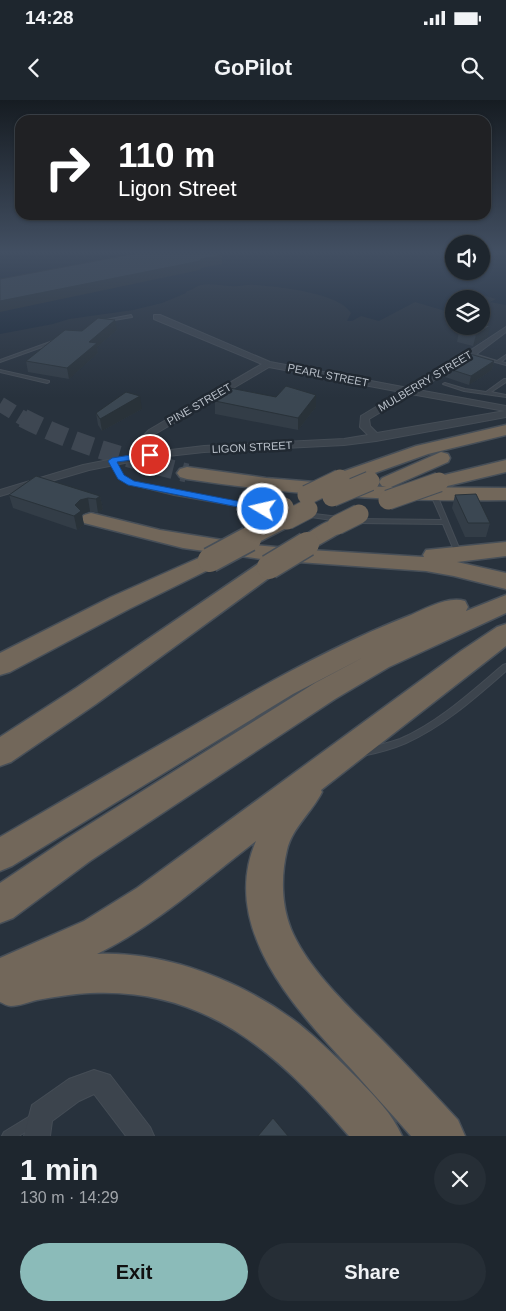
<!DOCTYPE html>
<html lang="en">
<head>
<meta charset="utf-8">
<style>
  body { margin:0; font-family:Arial,sans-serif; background:#262e36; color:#f1f3f6; height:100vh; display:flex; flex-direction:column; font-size:19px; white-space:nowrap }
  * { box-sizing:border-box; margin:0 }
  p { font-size:16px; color:#a1a5aa }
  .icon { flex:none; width:28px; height:28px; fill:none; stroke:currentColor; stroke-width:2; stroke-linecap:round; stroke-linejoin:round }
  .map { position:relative; height:1036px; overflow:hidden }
  .sheet { display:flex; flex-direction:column; background:#1e262e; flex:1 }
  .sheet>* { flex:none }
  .top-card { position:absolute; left:15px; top:15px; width:476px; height:105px; border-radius:15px; box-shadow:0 1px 4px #0004,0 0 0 1px #3c434a; background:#202124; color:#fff; overflow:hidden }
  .fabs { position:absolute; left:445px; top:135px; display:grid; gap:10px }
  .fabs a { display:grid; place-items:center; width:45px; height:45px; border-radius:50%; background:#1e262e; box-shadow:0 1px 4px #0004,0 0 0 1px #3c434a; font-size:25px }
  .pin { position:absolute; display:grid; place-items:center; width:42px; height:42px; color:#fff; margin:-21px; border:2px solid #fff; border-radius:50%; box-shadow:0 1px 5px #0007 }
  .me { position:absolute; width:55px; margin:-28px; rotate:279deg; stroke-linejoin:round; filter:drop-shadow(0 0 4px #0008) }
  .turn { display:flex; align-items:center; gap:18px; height:105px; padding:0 20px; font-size:22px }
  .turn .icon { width:65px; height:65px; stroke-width:2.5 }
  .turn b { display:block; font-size:35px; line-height:42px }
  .round { display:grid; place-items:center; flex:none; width:52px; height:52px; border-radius:26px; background:#262e36 }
  .head { display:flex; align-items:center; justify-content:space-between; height:85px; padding:0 20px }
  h1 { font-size:30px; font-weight:700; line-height:38px }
  .cta { display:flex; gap:10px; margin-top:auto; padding:10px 20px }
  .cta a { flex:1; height:58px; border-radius:30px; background:#8bbbb9; color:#111; font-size:20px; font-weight:700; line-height:58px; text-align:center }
  .cta a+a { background:#262e36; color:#f1f3f6 }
  .status { display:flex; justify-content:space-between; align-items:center; height:35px; padding:0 25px; background:#1e262e; direction:ltr }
  .status svg { height:14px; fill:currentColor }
  header { display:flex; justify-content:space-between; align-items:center; height:65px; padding:0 20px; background:#1e262e; font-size:22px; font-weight:700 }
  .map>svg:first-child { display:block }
  .water { fill:#1c2a3a }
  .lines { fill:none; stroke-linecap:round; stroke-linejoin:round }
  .motorway-tunnel-far1 { stroke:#3e4752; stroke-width:15; stroke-dasharray:15 8; stroke-linecap:butt }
  .motorway-tunnel { stroke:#3e4752; stroke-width:19; stroke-dasharray:19 9; stroke-linecap:butt }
  .service-casing { stroke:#454d56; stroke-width:2 }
  .minor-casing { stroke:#454d56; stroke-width:2 }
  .motorway-casing { stroke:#474f58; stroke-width:3 }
  .service { fill:#3c444d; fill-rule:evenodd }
  .minor { fill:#3c444d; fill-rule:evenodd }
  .motorway { fill:#72675a; fill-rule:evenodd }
  .motorway-bridge-far1-casing { stroke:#474f58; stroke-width:21; stroke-linecap:butt }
  .motorway-bridge-casing { stroke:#474f58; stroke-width:27; stroke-linecap:butt }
  .motorway-bridge-far1 { stroke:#72675a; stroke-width:19 }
  .motorway-bridge { stroke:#72675a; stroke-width:24 }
  .wall { fill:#333d47 }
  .shaded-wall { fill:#293239 }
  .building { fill:#3b4752; stroke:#293239 }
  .route { fill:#1a73e8; stroke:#114b97 }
  .labels { text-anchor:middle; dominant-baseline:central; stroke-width:5; stroke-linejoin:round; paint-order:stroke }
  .far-street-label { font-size:11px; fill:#b8bfc8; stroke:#212932 }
</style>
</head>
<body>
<div class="status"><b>14:28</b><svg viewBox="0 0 49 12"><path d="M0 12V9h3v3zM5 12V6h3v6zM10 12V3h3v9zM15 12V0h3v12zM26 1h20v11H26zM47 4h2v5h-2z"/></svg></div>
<header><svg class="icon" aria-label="back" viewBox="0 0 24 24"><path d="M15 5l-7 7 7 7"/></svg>GoPilot<svg class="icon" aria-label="search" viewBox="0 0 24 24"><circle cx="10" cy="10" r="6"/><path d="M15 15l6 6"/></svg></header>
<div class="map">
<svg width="506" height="1036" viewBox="0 0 506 1036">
  <rect width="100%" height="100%" fill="#28323d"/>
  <path class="water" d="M 0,153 L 454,153 L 454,171 L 481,171 L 481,153 L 506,153 L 506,205 L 490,202 L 496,199 L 483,195 L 476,199 L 454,199 L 454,209 L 449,212 L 415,202 L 379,221 L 361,216 L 352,221 L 347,221 L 351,213 C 340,193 276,186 254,185 C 247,184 239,187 231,186 C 222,186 210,183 201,185 C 196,186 193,190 187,191 L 186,193 L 162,203 L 133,210 L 69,219 L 53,224 L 0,234 Z"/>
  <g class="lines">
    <path class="motorway-tunnel-far1" d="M 0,304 L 26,320"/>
    <path class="motorway-tunnel" d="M 23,318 C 75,345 131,359 187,373"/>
    <g class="service-casing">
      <path id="service" d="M 131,215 L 132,217 L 102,222 L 100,221 Z
        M 53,241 L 56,242 L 0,262 L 0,260 Z
        M 471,253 L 497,261 L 506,255 L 506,258 L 501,262 L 506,263 L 506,265 L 470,255 L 470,253 Z
        M 0,270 L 49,281 L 49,282 L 47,283 L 0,272 Z
        M 504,279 L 506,279 L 506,282 L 491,292 L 506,295 L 506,297 L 464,291 L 443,284 L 445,283 L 465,289 L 486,292 Z
        M 112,359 L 115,361 L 123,376 L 133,382 L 174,391 L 270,408 L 273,410 L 270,412 L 174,395 L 129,384 L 119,378 L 109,361 Z
        M 434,393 L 437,395 L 462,455 L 461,456 L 459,457 L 456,455 L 443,424 L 358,423 L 355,421 L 358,419 L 442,420 L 431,395 Z
        M 306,413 L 339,417 L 342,419 L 339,421 L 304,416 L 303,415 Z
        M 506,564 L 506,571 C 475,598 444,626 406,643 C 392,649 377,653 362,656 L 359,655 L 358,653 L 359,651 C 373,646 386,644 400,639 C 439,622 471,592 503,565 Z
        M 35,1013 L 39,1015 L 41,1019 L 39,1023 L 19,1036 L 2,1036 L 4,1032 Z"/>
    </g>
    <g class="minor-casing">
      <path id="minor" d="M 154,215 L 160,215 L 270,262 L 408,288 L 468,252 L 506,227 L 506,232 L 474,256 L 418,290 L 506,306 L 506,317 L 376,341 L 344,345 L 204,352 L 150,358 L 89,370 L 0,396 L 0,390 L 83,365 L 144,353 L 140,339 L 149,330 L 262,264 L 154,219 ZM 269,267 L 401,292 L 361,316 L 360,327 L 368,335 L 344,339 L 204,346 L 154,352 L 150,339 L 155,334 ZM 411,294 L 505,311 L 377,333 L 370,326 L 369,319 Z
        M 94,970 L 110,975 L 150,1027 L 154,1036 L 126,1036 L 94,994 L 79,1001 L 52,1021 L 50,1036 L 24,1036 L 32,1005 L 69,979 Z"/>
    </g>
    <g class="motorway-casing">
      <path id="motorway" d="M 506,325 L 506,335 L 428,354 L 341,385 L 386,387 L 382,386 L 379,382 L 382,378 L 441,352 L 448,354 L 450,358 L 448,362 L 391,387 L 506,388 L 506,400 C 399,402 293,395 187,379 L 180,377 L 177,373 L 180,369 L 187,367 L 266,378 L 338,384 L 333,383 L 330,379 L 333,375 L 416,346 Z
        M 506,360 L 506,372 L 439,388 L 432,386 L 429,382 L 432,378 Z
        M 91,413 L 160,430 L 241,443 L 238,439 L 241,434 L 287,414 L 294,416 L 298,420 L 294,424 L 253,445 L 298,449 L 301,449 L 296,444 L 299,439 C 313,431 328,416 345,420 L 348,425 L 345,430 L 310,450 L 424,457 L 423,455 L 426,450 L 506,442 L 506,456 L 457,462 L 506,473 L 506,489 L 454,476 L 426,471 L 270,460 L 277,462 L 280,467 L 277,472 L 96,604 L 11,662 L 0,666 L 0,637 L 76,588 L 261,462 L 268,460 L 183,448 L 84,423 L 80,419 L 84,415 Z
        M 210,453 L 218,455 L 221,460 L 218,465 L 129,509 L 10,572 L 0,575 L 0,553 L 111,497 Z
        M 506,495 L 506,513 L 389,567 L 335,599 L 90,761 L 13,818 L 0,823 L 0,783 L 66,739 L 315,583 L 364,557 L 293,594 L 12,766 L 0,771 L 0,737 C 64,700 127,663 191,627 C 262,586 334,545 411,515 C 427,508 448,496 465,501 L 468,507 L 466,511 Z
        M 506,524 L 506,546 L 321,690 L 322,692 C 312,712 292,728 287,750 C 281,775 281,804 291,829 C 308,870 351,909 382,940 C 408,966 433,993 458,1020 L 465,1036 L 411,1036 C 392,1014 372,993 353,971 C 298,912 218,829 256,741 C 205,780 155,826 97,854 C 167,851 244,882 299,924 C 320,941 339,960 358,979 C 375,997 392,1013 402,1036 L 349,1036 C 278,954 206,887 90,893 C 72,894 54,897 37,900 C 29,902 19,906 11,906 C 7,906 3,903 0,902 L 0,858 L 84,821 L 137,788 L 461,551 L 497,527 Z"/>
    </g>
    <use href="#service" class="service"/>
    <use href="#minor" class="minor"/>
    <use href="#motorway" class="motorway"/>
    <g class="motorway-bridge-far1-casing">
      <path id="motorway-bridge-far1" d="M 307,395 L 340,379
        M 332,397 L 370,381
        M 388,400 L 439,382
        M 266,417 L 284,407
        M 287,420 L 308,409
        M 337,425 L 359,414"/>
    </g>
    <g class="motorway-bridge-casing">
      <path id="motorway-bridge" d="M 210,460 L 249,439
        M 269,467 L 307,444"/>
    </g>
    <use href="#motorway-bridge-far1" class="motorway-bridge-far1"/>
    <use href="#motorway-bridge" class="motorway-bridge"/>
  </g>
  <path class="wall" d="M 117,230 L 97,247 L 98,253 L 69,279 L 28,272 L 26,261 L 82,231 Z
    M 459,231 L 488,237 L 473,246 L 457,242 Z
    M 494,261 L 492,270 L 469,285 L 445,277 L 446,268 Z
    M 215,301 L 316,307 L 298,330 L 215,314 Z
    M 142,309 L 102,331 L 98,325 L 96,313 Z
    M 9,395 L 100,396 L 103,409 L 98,413 L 90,411 L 83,414 L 82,415 L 84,425 L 77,430 L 13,408 Z
    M 455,395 L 490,423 L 486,437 L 465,437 L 452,408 Z"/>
  <path class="shaded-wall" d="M 222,155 L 222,164 L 201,168 L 200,170 L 0,212 L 0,201 Z
    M 115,220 L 117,230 L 97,247 L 98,253 L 69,279 L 67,268 L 89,242 Z
    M 490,226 L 488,237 L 473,246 L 476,235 Z
    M 494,261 L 492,270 L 469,285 L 471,276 Z
    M 316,295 L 316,307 L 298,330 L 298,318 Z
    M 140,296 L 142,309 L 102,331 L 100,319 Z
    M 100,396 L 103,409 L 98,413 L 96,399 Z
    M 88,398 L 90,411 L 83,414 L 82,415 L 84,425 L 77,430 L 74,416 L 75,405 L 80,400 Z"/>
  <path class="building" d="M 138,153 L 218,153 L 222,155 L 201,159 L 200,161 L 0,201 L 0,179 Z
    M 98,218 L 115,220 L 89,242 L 97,243 L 67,268 L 26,261 L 65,230 L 82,231 Z
    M 481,224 L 490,226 L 476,235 L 459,231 L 467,226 L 481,226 Z
    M 470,254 L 494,261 L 471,276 L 446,268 Z
    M 286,286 L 316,295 L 298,318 L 215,301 L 230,288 L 276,297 Z
    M 126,292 L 140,296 L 100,319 L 96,313 Z
    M 36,376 L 100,396 L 96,399 L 88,398 L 80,400 L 75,405 L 81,411 L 74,416 L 9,395 Z
    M 476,394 L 490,423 L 468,423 L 455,395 Z
    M 273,1018 L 288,1036 L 258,1036 Z"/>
  <linearGradient id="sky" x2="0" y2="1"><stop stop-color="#161c22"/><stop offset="0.51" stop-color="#424f62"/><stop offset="1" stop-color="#424f62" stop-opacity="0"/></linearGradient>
  <rect width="506" height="298" fill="url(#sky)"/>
  <path class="route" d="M 150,352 L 153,353 L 153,357 L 117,362 L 124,375 L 134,381 L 263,406 L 268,409 L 263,412 L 128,385 L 118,379 L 108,361 L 112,358 Z"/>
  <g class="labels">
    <g class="far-street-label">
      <text transform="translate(328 275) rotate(11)">PEARL STREET</text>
      <text transform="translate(425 281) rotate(-31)">MULBERRY STREET</text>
      <text transform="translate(199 304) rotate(-30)">PINE STREET</text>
      <text transform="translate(252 347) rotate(-3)">LIGON STREET</text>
    </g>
  </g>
</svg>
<div class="fabs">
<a><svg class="icon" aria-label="sound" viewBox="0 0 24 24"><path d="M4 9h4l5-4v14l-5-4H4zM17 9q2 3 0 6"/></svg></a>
<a><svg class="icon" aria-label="layers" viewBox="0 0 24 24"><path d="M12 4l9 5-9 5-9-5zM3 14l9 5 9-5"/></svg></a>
</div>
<div class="pin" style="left:150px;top:355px;background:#d93025"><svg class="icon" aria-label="arrive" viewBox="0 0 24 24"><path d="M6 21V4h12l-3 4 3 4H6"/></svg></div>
<svg class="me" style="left:263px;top:409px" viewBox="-20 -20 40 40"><circle r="17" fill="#1a73e8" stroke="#fff" stroke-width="3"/><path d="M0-11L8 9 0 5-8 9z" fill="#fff"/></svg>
<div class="top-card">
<div class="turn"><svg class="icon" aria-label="right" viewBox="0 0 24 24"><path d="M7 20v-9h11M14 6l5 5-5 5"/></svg><div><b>110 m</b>Ligon Street</div></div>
</div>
</div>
<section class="sheet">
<div class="head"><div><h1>1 min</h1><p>130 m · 14:29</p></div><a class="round"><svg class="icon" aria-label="close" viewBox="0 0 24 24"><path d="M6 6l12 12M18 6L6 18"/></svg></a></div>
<div class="cta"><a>Exit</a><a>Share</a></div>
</section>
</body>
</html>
